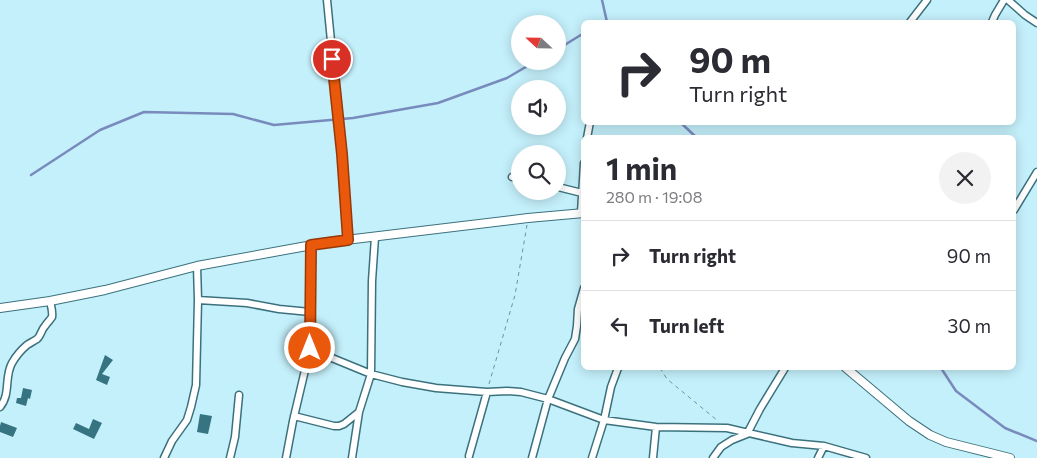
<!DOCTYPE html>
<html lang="en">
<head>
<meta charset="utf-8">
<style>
  body { margin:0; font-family:Commissioner,sans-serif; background:#f2f2f3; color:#2b2b33; height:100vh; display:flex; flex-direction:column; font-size:19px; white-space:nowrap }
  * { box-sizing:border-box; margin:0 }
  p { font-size:16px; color:#7c7c81 }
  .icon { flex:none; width:28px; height:28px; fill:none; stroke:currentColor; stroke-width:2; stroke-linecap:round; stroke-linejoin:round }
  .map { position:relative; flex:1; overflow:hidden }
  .panel { position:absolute; left:581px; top:135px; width:435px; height:235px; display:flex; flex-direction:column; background:#fff; border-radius:8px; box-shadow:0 2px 12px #0003 }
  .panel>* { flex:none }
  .top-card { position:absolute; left:581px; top:20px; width:435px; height:105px; border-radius:8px; box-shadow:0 2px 12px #0003; background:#fff; color:#2b2b33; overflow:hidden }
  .needle { width:32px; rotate:292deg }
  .fabs { position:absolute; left:511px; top:15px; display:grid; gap:10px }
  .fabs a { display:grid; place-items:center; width:55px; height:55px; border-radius:50%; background:#fff; box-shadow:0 2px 12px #0003; font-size:25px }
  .pin { position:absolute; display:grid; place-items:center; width:42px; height:42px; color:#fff; margin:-21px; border:2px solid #fff; border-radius:50%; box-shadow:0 1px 5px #0007 }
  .me { position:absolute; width:55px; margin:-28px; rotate:0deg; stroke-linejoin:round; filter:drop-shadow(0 0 4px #0008) }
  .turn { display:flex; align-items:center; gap:18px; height:105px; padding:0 25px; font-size:22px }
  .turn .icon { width:65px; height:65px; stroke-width:2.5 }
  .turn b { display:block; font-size:35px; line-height:42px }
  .round { display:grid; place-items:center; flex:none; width:52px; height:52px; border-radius:26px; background:#f2f2f3 }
  .head { display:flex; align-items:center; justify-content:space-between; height:85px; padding:0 25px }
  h1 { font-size:30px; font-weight:700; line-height:38px }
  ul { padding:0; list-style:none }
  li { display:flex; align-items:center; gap:15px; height:70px; padding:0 25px; border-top:1px solid #e1e1e2 }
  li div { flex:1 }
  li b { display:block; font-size:19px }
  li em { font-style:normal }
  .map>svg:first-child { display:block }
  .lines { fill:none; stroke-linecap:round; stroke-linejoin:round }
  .stream { stroke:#798bbd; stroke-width:2.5 }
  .building { fill:#367481 }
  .minor-casing { stroke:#3b717d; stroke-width:9 }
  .tertiary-casing { stroke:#3b717d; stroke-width:10 }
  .path { stroke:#70929a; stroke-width:1; stroke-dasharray:4 4; stroke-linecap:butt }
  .minor { stroke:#fff; stroke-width:6 }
  .tertiary { stroke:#fff; stroke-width:8 }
  .route-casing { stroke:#983908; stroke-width:12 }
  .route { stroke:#ea580c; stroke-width:9 }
</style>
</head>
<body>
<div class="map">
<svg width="1037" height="458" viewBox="0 0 1037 458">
  <rect width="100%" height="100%" fill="#c4f0fb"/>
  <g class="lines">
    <path class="stream" d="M 602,0 L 607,22
      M 558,49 L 584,33
      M 680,122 L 697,138
      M 31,175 L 100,130 L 144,112 L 233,114 L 274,125 L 353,118 L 438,103 L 507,78 L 536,61
      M 941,368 L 956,391 L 1005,428 L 1037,441"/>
  </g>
  <path class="building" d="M 105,355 L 113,360 L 102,374 L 110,377 L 107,385 L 96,380 Z
    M 23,388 L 32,390 L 30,399 L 28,398 L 26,406 L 16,403 L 17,398 L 21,398 Z
    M 200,414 L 212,416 L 208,434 L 197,432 Z
    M 93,419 L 102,423 L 94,439 L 73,429 L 76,423 L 89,429 Z
    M 1,422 L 17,428 L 13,437 L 0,432 L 0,426 Z"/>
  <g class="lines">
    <g class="minor-casing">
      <path id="minor" d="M 327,0 L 342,154 L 348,240
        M 1008,0 L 1025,15 L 1037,23
        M 910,22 L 927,0
        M 992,22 L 995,15 L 1004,0
        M 587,138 L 590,122
        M 512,177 L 520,179
        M 558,187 L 582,193
        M 1014,210 L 1037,172
        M 581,213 L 584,163
        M 198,300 L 247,303 L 279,309 L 310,312
        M 310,349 L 371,374 L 402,382 L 436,388 L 487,392 L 507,391 L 521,392 L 548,399 L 604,420 L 656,427 L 727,428 L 792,443 L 824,446 L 866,458
        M 0,407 C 11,394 4,377 12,363 C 16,356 21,350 27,345 C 30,343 34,341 37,339 C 41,336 41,330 45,326 C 47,323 50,320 52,317 C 53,312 51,306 50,301
        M 294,416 L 334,426 L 339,426 L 344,424 L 359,412
        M 469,456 L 487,392
        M 164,458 L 172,441 L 187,420 L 191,407 L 196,385 L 198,300 L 197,266
        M 230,458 L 235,437 L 239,395
        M 286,458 L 293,421 L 310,349 L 311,245
        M 352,458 L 359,412 L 371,374 L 372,281 L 375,237
        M 532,458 L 548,399 L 565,358 L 575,339 L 577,326 L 578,309 L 584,288
        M 592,458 L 604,420 L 611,387 L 618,368
        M 653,458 L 656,427
        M 713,458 L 721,447 L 732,440 L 747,434 L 760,409 L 785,368
        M 818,458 L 824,446"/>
    </g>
    <g class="tertiary-casing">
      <path id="tertiary" d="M 0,308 L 50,301 L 105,290 L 197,266 L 329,242 L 528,218 L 584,213
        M 846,368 L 909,421 L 930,435 L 946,442 L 1010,458"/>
    </g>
    <path class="path" d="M 660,368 L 667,379 L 718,421
      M 489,384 L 515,295 L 527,225"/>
    <use href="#minor" class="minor"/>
    <use href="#tertiary" class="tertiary"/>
  </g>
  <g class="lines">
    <g class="route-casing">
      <path id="route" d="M 310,348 L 311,245 L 348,240 L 342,154 L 332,59"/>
    </g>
    <use href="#route" class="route"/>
  </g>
</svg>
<div class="fabs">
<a><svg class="needle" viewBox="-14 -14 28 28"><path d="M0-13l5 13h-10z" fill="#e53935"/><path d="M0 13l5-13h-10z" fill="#7c7c81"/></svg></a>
<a><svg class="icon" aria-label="sound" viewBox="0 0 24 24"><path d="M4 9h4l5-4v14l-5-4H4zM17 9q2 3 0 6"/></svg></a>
<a><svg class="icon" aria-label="search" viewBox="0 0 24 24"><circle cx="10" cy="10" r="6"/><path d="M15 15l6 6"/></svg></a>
</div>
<div class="pin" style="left:332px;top:59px;background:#d93025"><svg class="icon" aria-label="arrive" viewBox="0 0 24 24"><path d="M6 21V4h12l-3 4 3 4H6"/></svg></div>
<svg class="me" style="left:310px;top:348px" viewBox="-20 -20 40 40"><circle r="17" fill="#ea580c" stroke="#fff" stroke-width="3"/><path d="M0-11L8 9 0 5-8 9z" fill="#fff"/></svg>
<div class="top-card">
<div class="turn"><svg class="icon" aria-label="right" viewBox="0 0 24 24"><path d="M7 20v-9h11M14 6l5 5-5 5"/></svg><div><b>90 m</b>Turn right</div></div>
</div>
<section class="panel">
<div class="head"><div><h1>1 min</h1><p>280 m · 19:08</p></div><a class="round"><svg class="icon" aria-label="close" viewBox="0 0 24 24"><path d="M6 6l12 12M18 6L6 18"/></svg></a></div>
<ul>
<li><svg class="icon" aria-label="right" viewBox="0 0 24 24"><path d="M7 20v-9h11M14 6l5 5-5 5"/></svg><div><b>Turn right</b></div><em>90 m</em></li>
<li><svg class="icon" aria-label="left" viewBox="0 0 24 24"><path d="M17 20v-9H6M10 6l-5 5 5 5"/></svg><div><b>Turn left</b></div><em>30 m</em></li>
</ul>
</section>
</div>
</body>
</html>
